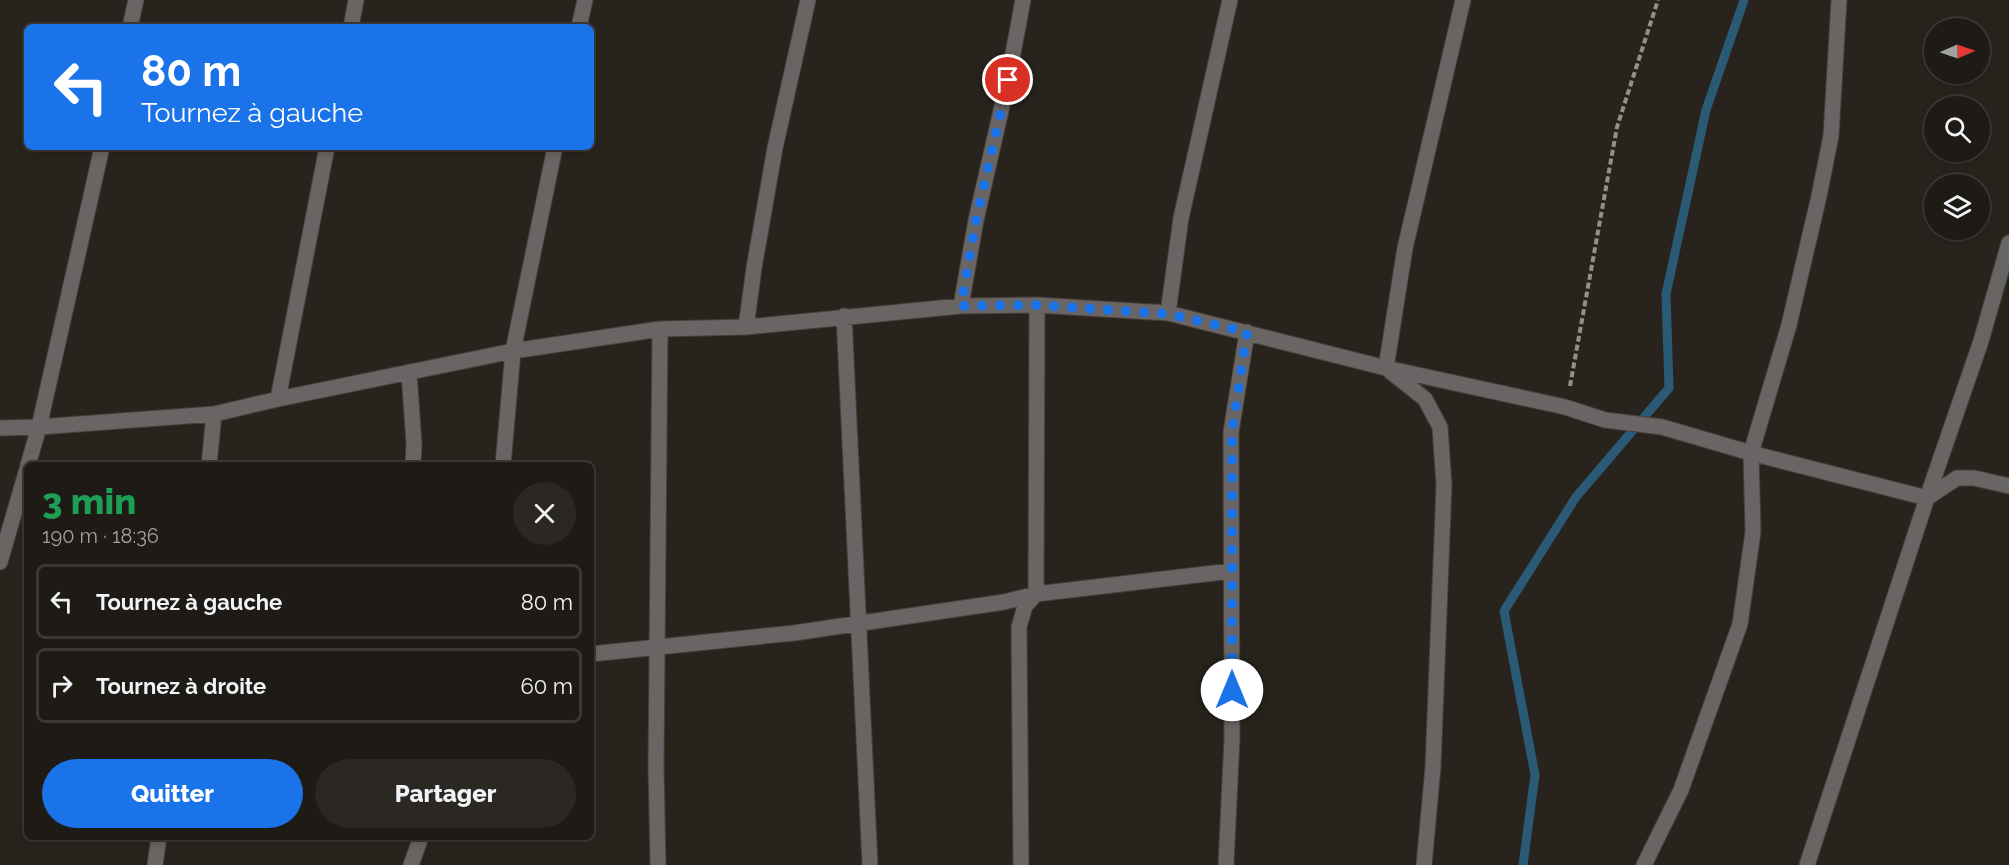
<!DOCTYPE html>
<html lang="fr">
<head>
<meta charset="utf-8">
<style>
  body { margin:0; font-family:Raleway,sans-serif; background:#2b2823; color:#f1f3f6; height:100vh; display:flex; flex-direction:column; font-size:22px; white-space:nowrap }
  * { box-sizing:border-box; margin:0 }
  p { font-size:20px; color:#a1a1a1 }
  .icon { flex:none; width:33px; height:33px; fill:none; stroke:currentColor; stroke-width:2; stroke-linecap:round; stroke-linejoin:round }
  .map { position:relative; flex:1; overflow:hidden }
  .details { position:absolute; left:24px; top:462px; width:570px; height:378px; display:flex; flex-direction:column; background:#1e1b16; border-radius:9px; box-shadow:0 3px 9px #0003,0 0 0 2px #3c3935 }
  .details>* { flex:none }
  .hud { position:absolute; left:24px; top:24px; width:570px; height:126px; border-radius:9px; box-shadow:0 3px 9px #0003,0 0 0 2px #3c3935; background:#1a73e8; color:#fff; overflow:hidden }
  .needle { width:39px; rotate:88deg }
  .buttons { position:absolute; left:1924px; top:18px; display:grid; gap:12px }
  .buttons a { display:grid; place-items:center; width:66px; height:66px; border-radius:50%; background:#1e1b16; box-shadow:0 3px 9px #0003,0 0 0 2px #3c3935; font-size:30px }
  .pin { position:absolute; display:grid; place-items:center; width:51px; height:51px; color:#fff; margin:-26px; border:3px solid #fff; border-radius:50%; box-shadow:0 2px 6px #0007 }
  .me { position:absolute; width:66px; margin:-33px; rotate:0deg; stroke-linejoin:round; filter:drop-shadow(0 0 4px #0008) }
  .turn { display:flex; align-items:center; gap:21px; height:126px; padding:0 18px; font-size:27px }
  .turn .icon { width:78px; height:78px; stroke-width:2.5 }
  .turn b { display:block; font-size:42px; line-height:51px }
  .round { display:grid; place-items:center; flex:none; width:63px; height:63px; border-radius:32px; background:#2b2823 }
  .head { display:flex; align-items:center; justify-content:space-between; height:102px; padding:0 18px }
  h1 { font-size:36px; font-weight:800; line-height:45px; color:#1e9e55 }
  .action { display:flex; gap:12px; margin-top:auto; padding:12px 18px }
  .action a { flex:1; height:69px; border-radius:36px; background:#1a73e8; color:#fff; font-size:24px; font-weight:800; line-height:69px; text-align:center }
  .action a+a { background:#2b2823; color:#f1f3f6 }
  ul { padding:0; list-style:none }
  li { display:flex; align-items:center; gap:18px; height:75px; margin:0 12px 9px; padding:0 6px; border:3px solid #3c3935; border-radius:9px }
  li div { flex:1 }
  li b { display:block; font-size:22px }
  li em { font-style:normal }
  .map>svg:first-child { display:block }
  .lines { fill:none; stroke-linecap:round; stroke-linejoin:round }
  .stream { stroke:#2a5a75; stroke-width:9 }
  .minor-casing { stroke:#45413a; stroke-width:17 }
  .path { stroke:#93908a; stroke-width:4; stroke-dasharray:6 3; stroke-linecap:butt }
  .minor { stroke:#6a6565; stroke-width:15 }
  .route { stroke:#1a73e8; stroke-width:10; stroke-dasharray:0 18 }
</style>
</head>
<body>
<div class="map">
<svg width="2009" height="865" viewBox="0 0 2009 865">
  <rect width="100%" height="100%" fill="#28241d"/>
  <g class="lines">
    <path class="stream" d="M 1523,865 L 1535,775 L 1504,611 L 1576,497 L 1669,388 L 1666,294 L 1706,110 L 1744,0"/>
    <g class="minor-casing">
      <path id="minor" d="M 130,27 L 136,0
        M 351,27 L 356,0
        M 579,27 L 585,0
        M 961,306 L 976,220 L 1008,80 L 1023,0
        M 1168,313 L 1181,218 L 1230,0
        M 844,316 L 870,865
        M 746,327 L 754,268 L 775,148 L 808,0
        M 409,372 L 414,444 L 413,465
        M 278,399 L 327,147
        M 0,428 L 39,427 L 214,414 L 278,399 L 513,351 L 660,329 L 746,327 L 961,306 L 1037,305 L 1168,313 L 1386,368 L 1565,407 L 1605,420 L 1662,427 L 1751,453 L 1927,498 L 1957,478 L 1974,478 L 2009,486
        M 28,465 L 39,427 L 102,147
        M 209,465 L 214,414
        M 503,465 L 513,351 L 555,147
        M 0,562 L 27,469
        M 591,654 L 794,633 L 1004,602 L 1036,594 L 1231,571
        M 155,865 L 159,837
        M 411,865 L 421,837
        M 658,865 L 656,766 L 660,329
        M 1021,865 L 1019,627 L 1025,606 L 1036,594 L 1037,305
        M 1226,865 L 1232,738 L 1231,432 L 1247,332
        M 1424,865 L 1433,767 L 1444,485 L 1440,427 L 1425,399 L 1386,368 L 1405,248 L 1463,0
        M 1644,865 L 1681,790 L 1740,624 L 1753,532 L 1751,453 L 1789,325 L 1819,196 L 1831,136 L 1839,0
        M 1807,865 L 1927,498 L 1981,341 L 2009,243"/>
    </g>
    <path class="path" d="M 1570,386 L 1617,127 L 1658,0"/>
    <use href="#minor" class="minor"/>
  </g>
  <g class="lines">
    <path class="route" d="M 1008,80 L 976,220 L 961,306 L 1037,305 L 1168,314 L 1247,332 L 1232,432 L 1232,690"/>
  </g>
</svg>
<div class="buttons">
<a><svg class="needle" viewBox="-14 -14 28 28"><path d="M0-13l5 13h-10z" fill="#e53935"/><path d="M0 13l5-13h-10z" fill="#a1a1a1"/></svg></a>
<a><svg class="icon" aria-label="search" viewBox="0 0 24 24"><circle cx="10" cy="10" r="6"/><path d="M15 15l6 6"/></svg></a>
<a><svg class="icon" aria-label="layers" viewBox="0 0 24 24"><path d="M12 4l9 5-9 5-9-5zM3 14l9 5 9-5"/></svg></a>
</div>
<div class="pin" style="left:1008px;top:80px;background:#d93025"><svg class="icon" aria-label="arrive" viewBox="0 0 24 24"><path d="M6 21V4h12l-3 4 3 4H6"/></svg></div>
<svg class="me" style="left:1232px;top:690px" viewBox="-20 -20 40 40"><circle r="19" fill="#fff"/><path d="M0-13L10 11 0 6-10 11z" fill="#1a73e8"/></svg>
<div class="hud">
<div class="turn"><svg class="icon" aria-label="left" viewBox="0 0 24 24"><path d="M17 20v-9H6M10 6l-5 5 5 5"/></svg><div><b>80 m</b>Tournez à gauche</div></div>
</div>
<section class="details">
<div class="head"><div><h1>3 min</h1><p>190 m · 18:36</p></div><a class="round"><svg class="icon" aria-label="close" viewBox="0 0 24 24"><path d="M6 6l12 12M18 6L6 18"/></svg></a></div>
<ul>
<li><svg class="icon" aria-label="left" viewBox="0 0 24 24"><path d="M17 20v-9H6M10 6l-5 5 5 5"/></svg><div><b>Tournez à gauche</b></div><em>80 m</em></li>
<li><svg class="icon" aria-label="right" viewBox="0 0 24 24"><path d="M7 20v-9h11M14 6l5 5-5 5"/></svg><div><b>Tournez à droite</b></div><em>60 m</em></li>
</ul>
<div class="action"><a>Quitter</a><a>Partager</a></div>
</section>
</div>
</body>
</html>
